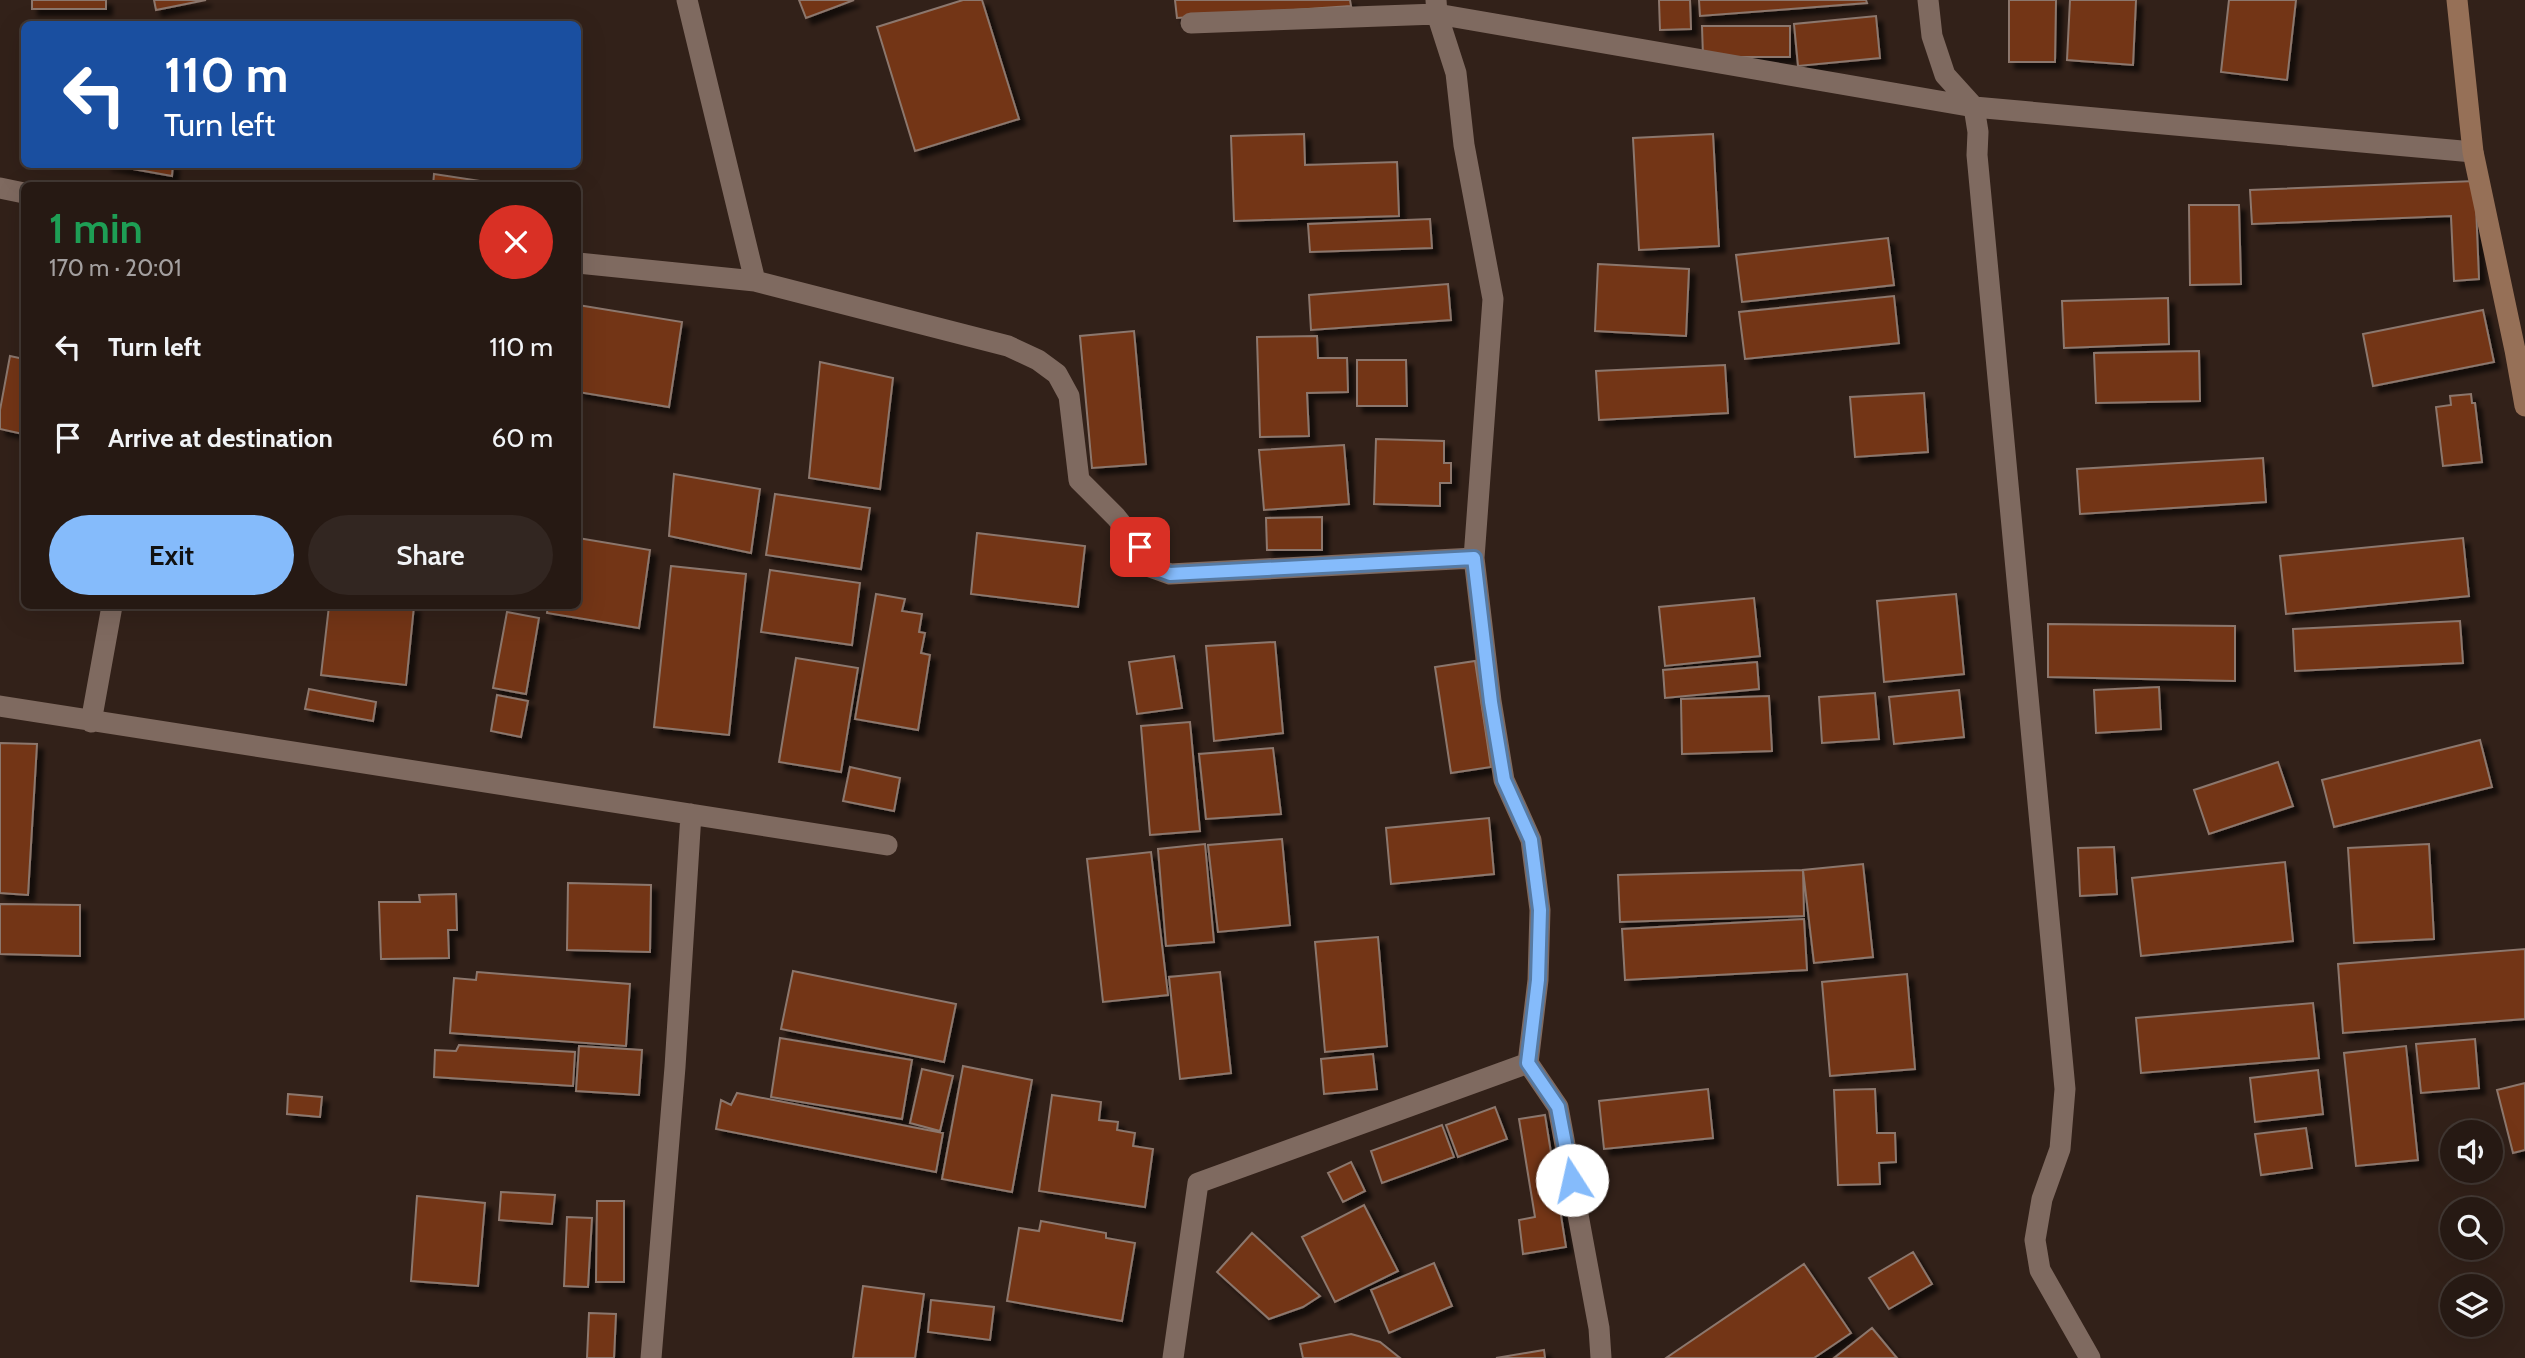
<!DOCTYPE html>
<html lang="en">
<head>
<meta charset="utf-8">
<style>
  body { margin:0; font-family:Cabin,sans-serif; background:#322621; color:#f1f3f6; height:100vh; display:flex; flex-direction:column; font-size:26px; white-space:nowrap }
  * { box-sizing:border-box; margin:0 }
  p { font-size:23px; color:#a4a0a0 }
  .icon { flex:none; width:38px; height:38px; fill:none; stroke:currentColor; stroke-width:2; stroke-linecap:round; stroke-linejoin:round }
  .map { position:relative; flex:1; overflow:hidden }
  .details { position:absolute; left:21px; top:182px; width:560px; height:427px; display:flex; flex-direction:column; background:#261913; border-radius:10px; box-shadow:0 7px 28px #0002,0 0 0 2px #423833 }
  .details>* { flex:none }
  .hud { position:absolute; left:21px; top:21px; width:560px; height:147px; border-radius:10px; box-shadow:0 7px 28px #0002,0 0 0 2px #423833; background:#1a4fa0; color:#fff; overflow:hidden }
  .fabs { position:absolute; left:2440px; top:1120px; display:grid; gap:14px }
  .fabs a { display:grid; place-items:center; width:63px; height:63px; border-radius:50%; background:#261913; box-shadow:0 7px 28px #0002,0 0 0 2px #423833; font-size:35px }
  .pin { position:absolute; display:grid; place-items:center; width:60px; height:60px; color:#fff; margin:-30px; border-radius:14px; box-shadow:0 4px 10px #0006 }
  .me { position:absolute; width:77px; margin:-38px; rotate:350deg; stroke-linejoin:round; filter:drop-shadow(0 0 5px #0008) }
  .turn { display:flex; align-items:center; gap:24px; height:147px; padding:0 28px; font-size:32px }
  .turn .icon { width:91px; height:91px; stroke-width:2.5 }
  .turn b { display:block; font-size:49px; line-height:60px }
  .round { display:grid; place-items:center; flex:none; width:74px; height:74px; border-radius:37px; background:#322621 }
  .head { display:flex; align-items:center; justify-content:space-between; height:119px; padding:0 28px }
  h1 { font-size:42px; font-weight:600; line-height:52px; color:#1e9e55 }
  .cta { display:flex; gap:14px; margin-top:auto; padding:14px 28px }
  .cta a { flex:1; height:80px; border-radius:42px; background:#85bbfb; color:#111; font-size:28px; font-weight:600; line-height:80px; text-align:center }
  .cta a+a { background:#322621; color:#f1f3f6 }
  ul { padding:0; list-style:none }
  li { display:flex; align-items:center; gap:21px; height:91px; padding:0 28px }
  li div { flex:1 }
  li b { display:block; font-size:26px }
  li em { font-style:normal }
  .map>svg:first-child { display:block }
  .building { fill:#733514; stroke:#8c776d; stroke-width:2; filter:url(#shadow) }
  .lines { fill:none; stroke-linecap:round; stroke-linejoin:round }
  .street { stroke:#7f6a60; stroke-width:21 }
  .secondary { stroke:#967057; stroke-width:21 }
  .route-casing { stroke:#567aa3; stroke-width:18 }
  .route { stroke:#85bbfb; stroke-width:12 }
</style>
</head>
<body>
<div class="map">
<svg width="2525" height="1358" viewBox="0 0 2525 1358">
  <defs>
    <filter id="shadow"><feDropShadow dx="6" dy="6" stdDeviation="2" flood-color="#0009"/></filter>
  </defs>
  <rect width="100%" height="100%" fill="#322119"/>
  <path class="building" d="M 32,0 L 106,0 L 106,9 L 32,9 Z
    M 154,0 L 206,0 L 156,10 Z
    M 799,0 L 854,0 L 806,18 Z
    M 963,0 L 982,0 L 1019,119 L 915,151 L 877,27 Z
    M 1175,0 L 1350,0 L 1351,6 L 1177,18 Z
    M 1659,0 L 1690,0 L 1691,29 L 1660,30 Z
    M 1699,0 L 1866,0 L 1867,3 L 1700,16 Z
    M 2009,0 L 2056,0 L 2055,62 L 2009,62 Z
    M 2070,0 L 2136,0 L 2133,65 L 2067,60 Z
    M 2229,0 L 2296,0 L 2287,80 L 2221,72 Z
    M 1876,16 L 1880,58 L 1798,66 L 1794,24 Z
    M 1702,26 L 1790,26 L 1790,57 L 1703,57 Z
    M 1304,134 L 1305,165 L 1397,162 L 1399,216 L 1234,221 L 1231,136 Z
    M 1713,134 L 1719,246 L 1639,250 L 1633,138 Z
    M 105,164 L 173,164 L 172,176 Z
    M 434,174 L 507,185 L 507,186 L 433,186 Z
    M 2475,181 L 2479,279 L 2454,281 L 2451,216 L 2252,224 L 2250,190 Z
    M 2189,205 L 2239,205 L 2241,284 L 2190,285 Z
    M 1430,219 L 1432,248 L 1310,252 L 1308,224 Z
    M 1888,238 L 1894,285 L 1742,302 L 1736,255 Z
    M 1598,264 L 1689,269 L 1686,336 L 1595,331 Z
    M 1448,284 L 1451,320 L 1311,330 L 1309,295 Z
    M 1894,296 L 1899,343 L 1745,359 L 1739,312 Z
    M 2168,298 L 2169,344 L 2064,348 L 2062,301 Z
    M 578,305 L 682,322 L 669,407 L 578,392 Z
    M 2483,310 L 2494,362 L 2373,386 L 2363,334 Z
    M 1134,331 L 1146,464 L 1092,468 L 1080,336 Z
    M 1317,336 L 1318,358 L 1347,358 L 1348,392 L 1307,393 L 1309,436 L 1260,437 L 1257,337 Z
    M 2199,351 L 2200,401 L 2096,403 L 2094,353 Z
    M 10,356 L 24,359 L 23,434 L 0,429 L 0,410 Z
    M 1357,360 L 1406,360 L 1407,406 L 1357,406 Z
    M 820,362 L 893,378 L 880,489 L 809,478 Z
    M 1725,365 L 1728,413 L 1599,420 L 1596,371 Z
    M 1924,393 L 1928,452 L 1855,457 L 1850,397 Z
    M 2471,394 L 2472,403 L 2475,403 L 2482,462 L 2443,466 L 2436,407 L 2451,405 L 2450,396 Z
    M 1376,439 L 1444,441 L 1444,463 L 1451,463 L 1451,483 L 1440,483 L 1440,506 L 1374,504 Z
    M 1344,445 L 1349,504 L 1264,510 L 1259,450 Z
    M 2263,458 L 2266,502 L 2080,514 L 2077,469 Z
    M 674,474 L 760,489 L 751,553 L 669,536 Z
    M 775,494 L 870,508 L 861,569 L 766,555 Z
    M 1322,517 L 1322,550 L 1267,550 L 1266,518 Z
    M 977,533 L 1085,546 L 1078,607 L 971,594 Z
    M 578,538 L 650,550 L 639,628 L 547,613 L 548,606 L 578,606 Z
    M 2463,538 L 2469,596 L 2286,614 L 2280,556 Z
    M 671,566 L 746,574 L 729,735 L 654,727 Z
    M 770,570 L 860,583 L 852,645 L 761,632 Z
    M 876,594 L 905,599 L 902,611 L 922,614 L 919,632 L 925,633 L 921,653 L 930,655 L 918,730 L 855,719 Z
    M 1956,594 L 1964,674 L 1884,682 L 1877,601 Z
    M 1754,598 L 1760,656 L 1665,666 L 1659,607 Z
    M 329,606 L 414,606 L 406,685 L 321,675 Z
    M 507,612 L 539,618 L 526,694 L 493,688 Z
    M 2460,621 L 2463,663 L 2295,671 L 2293,629 Z
    M 2048,624 L 2235,626 L 2235,681 L 2048,677 Z
    M 1275,642 L 1283,733 L 1214,741 L 1206,646 Z
    M 1174,656 L 1182,708 L 1137,714 L 1129,662 Z
    M 796,658 L 858,668 L 841,772 L 779,762 Z
    M 1475,661 L 1491,767 L 1451,773 L 1435,667 Z
    M 1757,662 L 1759,689 L 1665,698 L 1663,670 Z
    M 2159,687 L 2161,729 L 2096,733 L 2094,690 Z
    M 309,689 L 376,702 L 373,721 L 305,709 Z
    M 1959,690 L 1964,737 L 1894,744 L 1889,697 Z
    M 1875,693 L 1879,739 L 1822,743 L 1819,697 Z
    M 497,695 L 528,701 L 521,737 L 491,731 Z
    M 1769,696 L 1772,751 L 1682,754 L 1681,699 Z
    M 1190,722 L 1200,831 L 1150,835 L 1141,726 Z
    M 2480,740 L 2492,787 L 2334,827 L 2322,780 Z
    M 0,743 L 37,744 L 28,895 L 0,893 Z
    M 1273,748 L 1281,814 L 1206,819 L 1199,754 Z
    M 2278,762 L 2293,806 L 2209,834 L 2194,790 Z
    M 850,767 L 900,778 L 894,811 L 843,801 Z
    M 1489,818 L 1494,874 L 1391,884 L 1386,828 Z
    M 1282,839 L 1290,925 L 1218,932 L 1208,845 Z
    M 1205,844 L 1214,942 L 1166,946 L 1158,849 Z
    M 2429,844 L 2434,939 L 2354,943 L 2348,848 Z
    M 2114,847 L 2117,894 L 2080,896 L 2078,848 Z
    M 1151,852 L 1168,995 L 1103,1002 L 1087,859 Z
    M 2285,862 L 2293,941 L 2141,956 L 2132,878 Z
    M 1863,864 L 1873,957 L 1814,963 L 1803,870 Z
    M 1803,870 L 1804,916 L 1620,922 L 1618,875 Z
    M 568,883 L 651,885 L 650,952 L 567,950 Z
    M 456,894 L 457,930 L 448,930 L 449,958 L 381,959 L 379,902 L 420,902 L 419,895 Z
    M 0,904 L 80,905 L 80,956 L 0,954 Z
    M 1804,919 L 1807,970 L 1625,980 L 1622,929 Z
    M 1378,937 L 1387,1046 L 1325,1052 L 1315,942 Z
    M 2525,949 L 2525,1019 L 2343,1033 L 2338,964 Z
    M 793,971 L 956,1004 L 944,1062 L 781,1029 Z
    M 477,972 L 630,984 L 626,1046 L 450,1033 L 454,978 L 476,980 Z
    M 1220,972 L 1231,1073 L 1180,1079 L 1169,977 Z
    M 1907,974 L 1915,1069 L 1830,1076 L 1822,982 Z
    M 2313,1003 L 2319,1058 L 2141,1073 L 2136,1018 Z
    M 780,1038 L 912,1060 L 902,1119 L 771,1097 Z
    M 2475,1039 L 2479,1088 L 2421,1093 L 2416,1044 Z
    M 459,1045 L 575,1052 L 573,1086 L 434,1077 L 435,1050 L 456,1051 Z
    M 579,1046 L 642,1050 L 639,1095 L 576,1091 Z
    M 2406,1046 L 2418,1160 L 2356,1166 L 2344,1053 Z
    M 1373,1054 L 1377,1089 L 1324,1094 L 1321,1059 Z
    M 963,1066 L 1032,1080 L 1012,1192 L 942,1179 Z
    M 922,1069 L 953,1076 L 940,1131 L 910,1123 Z
    M 2318,1070 L 2323,1114 L 2255,1122 L 2250,1078 Z
    M 2525,1083 L 2525,1150 L 2513,1153 L 2497,1090 Z
    M 1708,1089 L 1713,1138 L 1604,1149 L 1599,1101 Z
    M 1875,1089 L 1877,1133 L 1895,1133 L 1896,1162 L 1879,1163 L 1880,1184 L 1838,1185 L 1834,1090 Z
    M 737,1093 L 943,1133 L 936,1172 L 716,1129 L 721,1100 L 731,1105 Z
    M 288,1094 L 322,1097 L 320,1117 L 287,1114 Z
    M 1052,1095 L 1101,1102 L 1099,1120 L 1118,1122 L 1117,1130 L 1135,1133 L 1133,1146 L 1153,1149 L 1145,1207 L 1039,1191 Z
    M 1495,1107 L 1507,1139 L 1458,1157 L 1446,1125 Z
    M 1545,1115 L 1566,1247 L 1523,1254 L 1519,1220 L 1535,1217 L 1519,1119 Z
    M 1442,1125 L 1454,1157 L 1382,1183 L 1371,1151 Z
    M 2306,1128 L 2312,1168 L 2261,1175 L 2255,1134 Z
    M 1351,1162 L 1365,1191 L 1343,1202 L 1328,1173 Z
    M 501,1192 L 555,1195 L 552,1224 L 499,1220 Z
    M 417,1196 L 485,1203 L 478,1286 L 411,1281 Z
    M 597,1201 L 624,1201 L 624,1282 L 596,1282 Z
    M 1364,1205 L 1398,1271 L 1335,1302 L 1302,1237 Z
    M 567,1217 L 592,1218 L 588,1287 L 564,1286 Z
    M 1041,1221 L 1106,1233 L 1106,1238 L 1135,1243 L 1122,1321 L 1007,1301 L 1019,1228 L 1039,1231 Z
    M 1252,1233 L 1320,1296 L 1303,1307 L 1269,1319 L 1217,1272 Z
    M 1913,1252 L 1932,1284 L 1889,1309 L 1869,1278 Z
    M 1434,1263 L 1452,1306 L 1389,1333 L 1371,1290 Z
    M 1804,1264 L 1851,1333 L 1814,1358 L 1666,1358 Z
    M 863,1286 L 924,1294 L 915,1358 L 853,1358 Z
    M 931,1300 L 994,1307 L 990,1340 L 928,1332 Z
    M 589,1313 L 616,1314 L 614,1358 L 587,1358 Z
    M 1872,1328 L 1897,1358 L 1834,1358 Z
    M 1351,1334 L 1380,1342 L 1400,1358 L 1303,1358 L 1300,1344 Z
    M 1544,1350 L 1545,1358 L 1496,1358 Z"/>
  <g class="lines">
    <path class="street" d="M 687,0 L 755,281
      M 1436,0 L 1437,14 L 1456,73 L 1464,145 L 1493,299 L 1474,558 L 1491,701 L 1504,780 L 1531,840 L 1540,910 L 1538,980 L 1528,1063 L 1558,1107 L 1599,1328 L 1601,1358
      M 1928,0 L 1932,36 L 1945,75 L 1974,107 L 1978,132 L 1977,155 L 2065,1089 L 2060,1149 L 2042,1199 L 2035,1240 L 2040,1270 L 2090,1358
      M 1191,23 L 1437,14 L 1974,107 L 2473,152
      M 0,188 L 24,193
      M 578,263 L 755,281 L 1008,346 L 1038,360 L 1057,374 L 1069,396 L 1079,480 L 1116,517 L 1140,547 L 1145,565 L 1170,574 L 1474,558
      M 0,706 L 887,845
      M 91,722 L 112,606
      M 651,1358 L 675,1067 L 691,814
      M 1173,1358 L 1198,1183 L 1528,1063"/>
    <path class="secondary" d="M 2457,0 L 2473,152 L 2515,350 L 2525,406"/>
  </g>
  <g class="lines">
    <g class="route-casing">
      <path id="route" d="M 1140,547 L 1146,565 L 1170,574 L 1474,558 L 1491,702 L 1504,780 L 1531,840 L 1540,910 L 1538,980 L 1528,1063 L 1558,1107 L 1572,1180"/>
    </g>
    <use href="#route" class="route"/>
  </g>
</svg>
<div class="fabs">
<a><svg class="icon" aria-label="sound" viewBox="0 0 24 24"><path d="M4 9h4l5-4v14l-5-4H4zM17 9q2 3 0 6"/></svg></a>
<a><svg class="icon" aria-label="search" viewBox="0 0 24 24"><circle cx="10" cy="10" r="6"/><path d="M15 15l6 6"/></svg></a>
<a><svg class="icon" aria-label="layers" viewBox="0 0 24 24"><path d="M12 4l9 5-9 5-9-5zM3 14l9 5 9-5"/></svg></a>
</div>
<div class="pin" style="left:1140px;top:547px;background:#d93025"><svg class="icon" aria-label="arrive" viewBox="0 0 24 24"><path d="M6 21V4h12l-3 4 3 4H6"/></svg></div>
<svg class="me" style="left:1572px;top:1180px" viewBox="-20 -20 40 40"><circle r="19" fill="#fff"/><path d="M0-13L10 11 0 6-10 11z" fill="#85bbfb"/></svg>
<div class="hud">
<div class="turn"><svg class="icon" aria-label="left" viewBox="0 0 24 24"><path d="M17 20v-9H6M10 6l-5 5 5 5"/></svg><div><b>110 m</b>Turn left</div></div>
</div>
<section class="details">
<div class="head"><div><h1>1 min</h1><p>170 m · 20:01</p></div><a class="round" style="background:#d93025;color:#fff"><svg class="icon" aria-label="close" viewBox="0 0 24 24"><path d="M6 6l12 12M18 6L6 18"/></svg></a></div>
<ul>
<li><svg class="icon" aria-label="left" viewBox="0 0 24 24"><path d="M17 20v-9H6M10 6l-5 5 5 5"/></svg><div><b>Turn left</b></div><em>110 m</em></li>
<li><svg class="icon" aria-label="arrive" viewBox="0 0 24 24"><path d="M6 21V4h12l-3 4 3 4H6"/></svg><div><b>Arrive at destination</b></div><em>60 m</em></li>
</ul>
<div class="cta"><a>Exit</a><a>Share</a></div>
</section>
</div>
</body>
</html>
